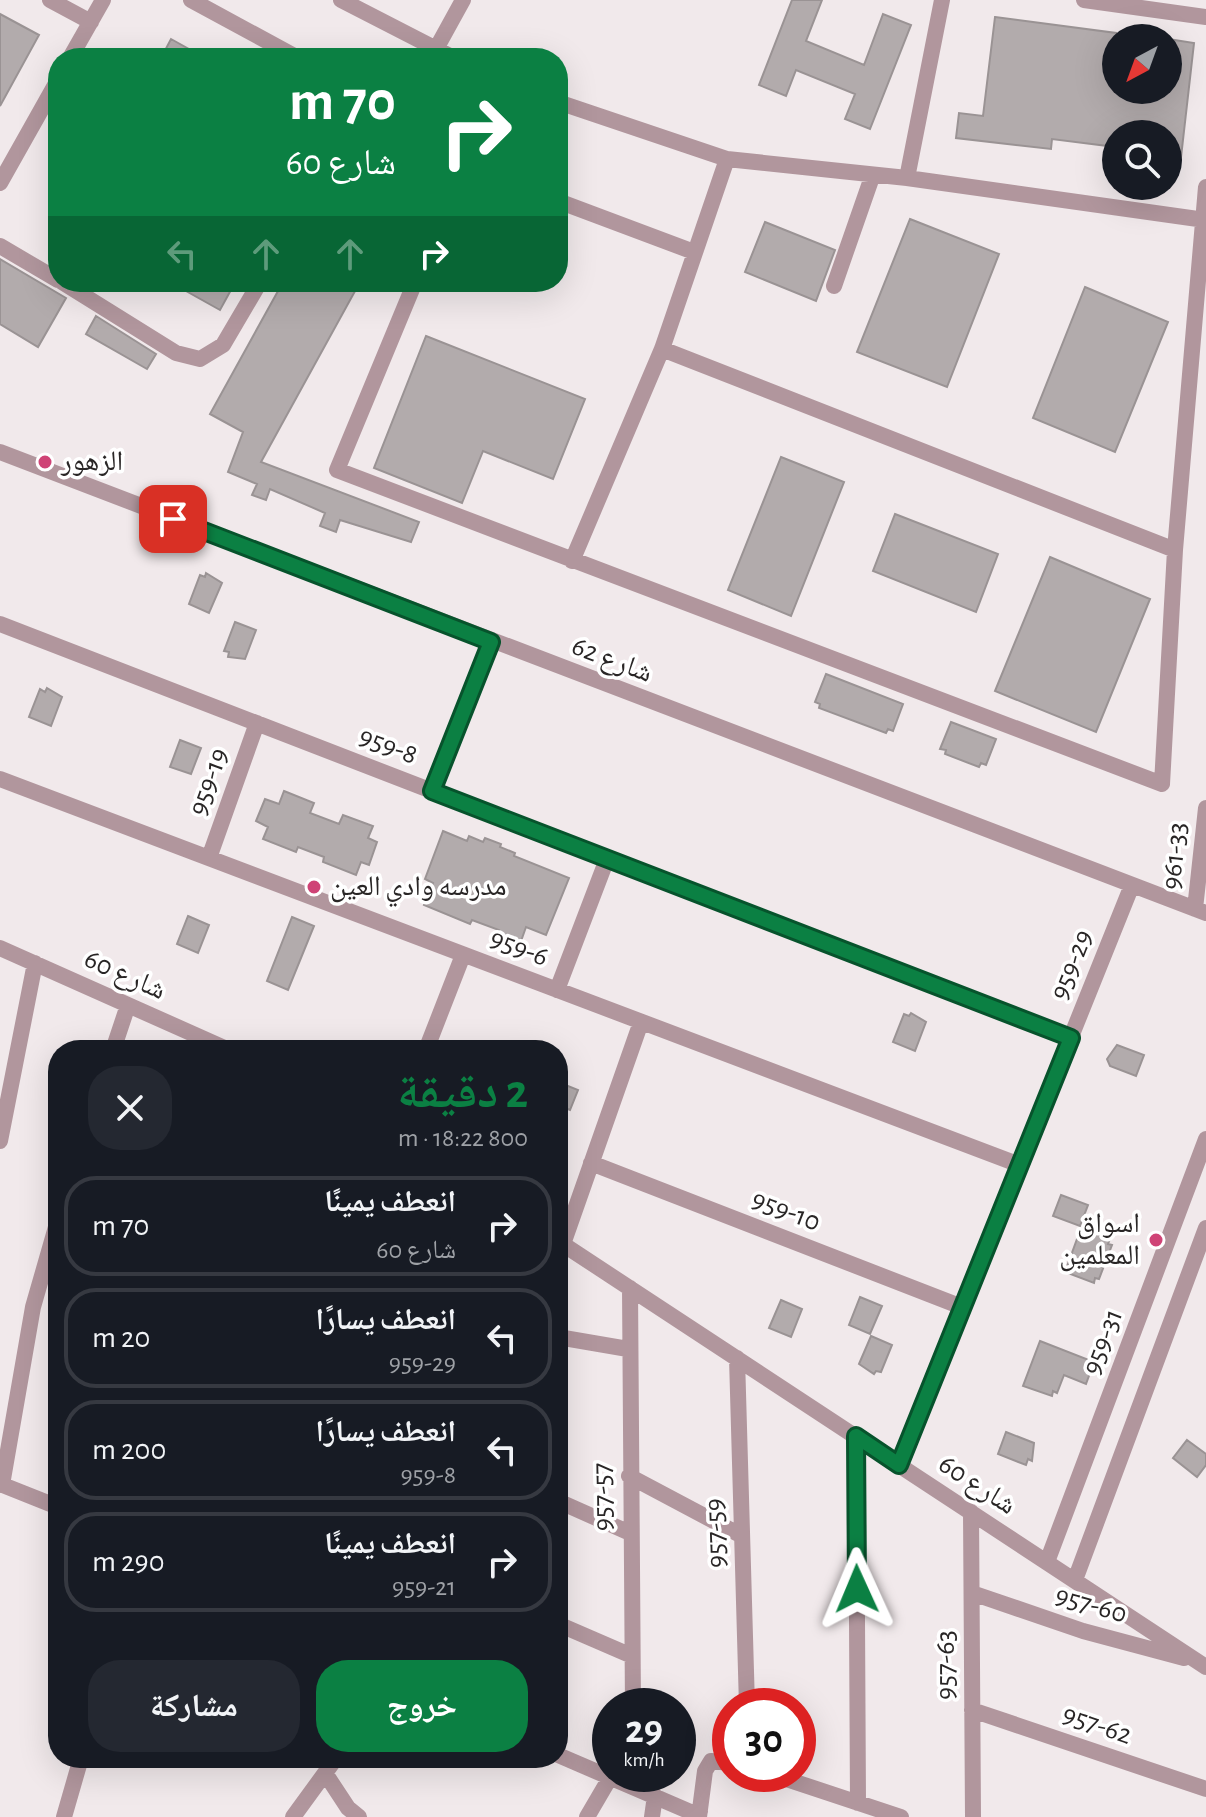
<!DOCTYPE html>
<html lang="ar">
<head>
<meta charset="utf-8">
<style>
  body { margin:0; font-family:"Alegreya Sans","Noto Naskh Arabic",sans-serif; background:#242831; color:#f1f3f6; direction:rtl; height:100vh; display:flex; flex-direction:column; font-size:30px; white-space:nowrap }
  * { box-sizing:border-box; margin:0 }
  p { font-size:26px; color:#9ea1a6 }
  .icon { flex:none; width:44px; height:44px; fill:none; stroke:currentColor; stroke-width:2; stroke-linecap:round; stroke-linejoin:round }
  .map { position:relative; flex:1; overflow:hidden; direction:ltr }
  .panel { position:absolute; left:48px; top:1040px; width:520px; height:728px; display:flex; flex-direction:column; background:#171b24; border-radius:32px; box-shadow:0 8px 32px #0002; direction:rtl }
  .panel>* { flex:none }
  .guide { position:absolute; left:48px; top:48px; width:520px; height:244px; border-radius:32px; box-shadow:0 8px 32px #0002; direction:rtl; background:#0b8043; color:#fff; overflow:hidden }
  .needle { width:52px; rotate:221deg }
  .buttons { position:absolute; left:1102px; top:24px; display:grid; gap:16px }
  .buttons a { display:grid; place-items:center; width:80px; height:80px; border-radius:50%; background:#171b24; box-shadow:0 8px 32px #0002; font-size:40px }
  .speed { position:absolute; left:592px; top:1688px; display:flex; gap:16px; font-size:40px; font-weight:700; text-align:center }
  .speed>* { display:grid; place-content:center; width:104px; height:104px; border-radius:50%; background:#171b24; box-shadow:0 8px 32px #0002; line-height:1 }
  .speed small { font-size:20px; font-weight:400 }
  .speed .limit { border:12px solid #d22; background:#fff; color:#111 }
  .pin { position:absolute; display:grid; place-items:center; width:68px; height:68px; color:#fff; margin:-34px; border-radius:16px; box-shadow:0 4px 12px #0006 }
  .me { position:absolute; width:88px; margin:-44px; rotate:359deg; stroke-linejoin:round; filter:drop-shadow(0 0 6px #0008) }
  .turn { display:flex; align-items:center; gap:28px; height:168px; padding:0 40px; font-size:36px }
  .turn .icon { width:104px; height:104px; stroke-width:2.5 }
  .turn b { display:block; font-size:56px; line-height:68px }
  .lanes { display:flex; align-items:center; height:76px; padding:0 40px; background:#0003; justify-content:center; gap:40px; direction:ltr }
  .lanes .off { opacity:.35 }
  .round { display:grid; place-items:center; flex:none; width:84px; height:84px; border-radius:32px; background:#242831 }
  .headline { display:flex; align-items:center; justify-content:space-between; height:136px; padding:0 40px }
  h1 { font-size:48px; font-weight:700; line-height:60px; color:#0b8043 }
  .primary-button { display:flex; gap:16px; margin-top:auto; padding:16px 40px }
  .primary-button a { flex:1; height:92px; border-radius:32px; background:#0b8043; color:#fff; font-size:32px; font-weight:700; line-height:92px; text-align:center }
  .primary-button a+a { background:#242831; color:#f1f3f6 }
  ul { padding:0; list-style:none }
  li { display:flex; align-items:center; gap:24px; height:100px; margin:0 16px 12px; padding:0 24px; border:4px solid #363941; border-radius:32px }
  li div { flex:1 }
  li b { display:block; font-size:30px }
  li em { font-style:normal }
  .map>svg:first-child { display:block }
  .building { fill:#b2abac; stroke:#9a9394; stroke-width:2 }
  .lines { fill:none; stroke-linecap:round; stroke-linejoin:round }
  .minor { stroke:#b1969d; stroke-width:16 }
  .route-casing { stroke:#07532c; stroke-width:20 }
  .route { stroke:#0b8043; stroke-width:14 }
  .poi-dot { fill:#cf4376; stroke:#fff; stroke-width:3 }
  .labels { text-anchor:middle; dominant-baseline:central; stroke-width:7; stroke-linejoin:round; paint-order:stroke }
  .poi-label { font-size:28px; fill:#292626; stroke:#fff; text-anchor:start }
  .street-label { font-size:28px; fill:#292626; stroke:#fff }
</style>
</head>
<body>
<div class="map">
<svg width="1206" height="1817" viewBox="0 0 1206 1817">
  <rect width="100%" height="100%" fill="#f1e9eb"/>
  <path class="building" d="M 792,0 L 822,0 L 806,41 L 864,65 L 883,14 L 911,25 L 870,129 L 845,119 L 855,94 L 796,70 L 786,96 L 759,85 Z
    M 0,14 L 39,35 L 0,106 Z
    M 995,17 L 1116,33 L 1116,90 L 1168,90 L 1168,39 L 1194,43 L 1180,166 L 1168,164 L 1168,134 L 1116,134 L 1116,147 L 1052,139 L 1051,149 L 956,138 L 959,113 L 983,116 Z
    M 171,39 L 205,58 L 161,58 Z
    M 910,219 L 999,254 L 947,387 L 857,352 Z
    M 765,222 L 835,250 L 816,301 L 745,272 Z
    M 0,259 L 66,298 L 38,347 L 0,324 Z
    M 170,282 L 222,282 L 232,288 L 220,310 Z
    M 283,282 L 360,282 L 261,462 L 419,522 L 411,542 L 340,520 L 336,532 L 320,526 L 325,513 L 270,489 L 266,500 L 252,495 L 257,484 L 228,472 L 243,432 L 210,414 Z
    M 1085,287 L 1168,322 L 1115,452 L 1033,418 Z
    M 96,316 L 156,354 L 147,369 L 86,334 Z
    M 426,336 L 585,399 L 553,479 L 483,451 L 462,503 L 374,468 Z
    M 781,457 L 844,482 L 791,616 L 728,590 Z
    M 895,514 L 998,554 L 976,612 L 873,571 Z
    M 1050,557 L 1150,599 L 1096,732 L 995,691 Z
    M 206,573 L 222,583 L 209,613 L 189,604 L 200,575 L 205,577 Z
    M 235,622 L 256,630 L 245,659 L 228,657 L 229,652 L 224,651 Z
    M 826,674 L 903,704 L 893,731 L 888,729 L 886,733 L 819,708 L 820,704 L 815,702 Z
    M 47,688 L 62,697 L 51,726 L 29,717 L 40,689 L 45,692 Z
    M 951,722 L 996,739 L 986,765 L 981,763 L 979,767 L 945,754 L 946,750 L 940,749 Z
    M 180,740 L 201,748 L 191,774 L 170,767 Z
    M 284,791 L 314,803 L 310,813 L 339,824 L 343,815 L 373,826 L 368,838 L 377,842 L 369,865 L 361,862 L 356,875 L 323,862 L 324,857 L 298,847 L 296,852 L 263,839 L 268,827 L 256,821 L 265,799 L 279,804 Z
    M 443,831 L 467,841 L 469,836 L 483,842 L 485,838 L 501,844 L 500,847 L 515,853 L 514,856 L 569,878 L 546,935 L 526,927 L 520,944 L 497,935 L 499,930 L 472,920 L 470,924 L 424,905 L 433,883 L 425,879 Z
    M 188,916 L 209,925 L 198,953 L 177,944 Z
    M 292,917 L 314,926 L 288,990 L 267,981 Z
    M 911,1013 L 926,1022 L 915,1051 L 893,1042 L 904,1014 L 909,1016 Z
    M 1117,1045 L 1144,1055 L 1136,1076 L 1110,1066 L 1107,1059 Z
    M 558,1082 L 578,1090 L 570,1110 L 558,1105 Z
    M 1061,1195 L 1088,1205 L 1080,1226 L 1053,1216 Z
    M 1081,1228 L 1110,1239 L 1108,1244 L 1112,1245 L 1099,1279 L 1095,1278 L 1094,1283 L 1065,1272 Z
    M 860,1297 L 882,1306 L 870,1334 L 849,1325 Z
    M 781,1300 L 802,1309 L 791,1337 L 769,1328 Z
    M 871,1336 L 892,1345 L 881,1372 L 876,1371 L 874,1374 L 859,1364 Z
    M 1040,1341 L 1094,1362 L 1086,1384 L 1064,1375 L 1057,1393 L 1053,1391 L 1052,1396 L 1023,1386 Z
    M 1006,1432 L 1034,1443 L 1032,1461 L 1028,1459 L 1026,1465 L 998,1454 Z
    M 1187,1440 L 1206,1454 L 1206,1465 L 1197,1477 L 1173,1458 Z"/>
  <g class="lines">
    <path class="minor" d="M 50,0 L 91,22
      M 191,0 L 298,58
      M 341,0 L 454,58
      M 1084,0 L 1206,17
      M 436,49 L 463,0
      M 70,58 L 103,0
      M 558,102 L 727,159 L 907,178 L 1205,220
      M 907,178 L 942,0
      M 0,183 L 58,80
      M 558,201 L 694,252
      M 0,246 L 58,280
      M 62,282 L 176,353 L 200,359 L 223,345 L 260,282
      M 415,282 L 337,470 L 1162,784 L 1175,550 L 1206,187
      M 834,286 L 872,177
      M 662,349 L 1175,550
      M 0,452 L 1206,913
      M 572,561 L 662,349 L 727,159
      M 0,624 L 1071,1038
      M 0,779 L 1020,1165
      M 432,791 L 491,642
      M 209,858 L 257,723
      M 1195,909 L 1206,808
      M 0,948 L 229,1050
      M 557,990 L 607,859
      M 113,1050 L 128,1005
      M 426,1050 L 463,955
      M 0,1141 L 35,963
      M 591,1163 L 962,1307
      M 558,1241 L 1206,1667
      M 563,1244 L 641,1022
      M 630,1288 L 633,1706
      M 558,1337 L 628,1349
      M 737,1358 L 747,1706
      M 856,1436 L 858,1803
      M 899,1465 L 1132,885
      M 629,1476 L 742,1536
      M 0,1484 L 58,1507
      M 2,1485 L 33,1307 L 58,1220
      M 558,1501 L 630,1533
      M 971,1512 L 973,1817
      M 1047,1562 L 1206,1139
      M 1075,1580 L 1206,1228
      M 972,1593 L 1083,1631 L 1184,1658
      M 558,1624 L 632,1656
      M 972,1710 L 1206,1789
      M 558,1755 L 693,1813 L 700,1811
      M 325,1773 L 348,1808 L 359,1817
      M 771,1774 L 901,1817
      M 64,1817 L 81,1758
      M 293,1817 L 336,1758
      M 587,1817 L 611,1776
      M 652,1817 L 655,1796
      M 699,1817 L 705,1771 L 711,1761 L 730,1763"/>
  </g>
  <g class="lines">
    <g class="route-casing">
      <path id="route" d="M 173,519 L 491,642 L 432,791 L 1071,1038 L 899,1465 L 856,1436 L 857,1589"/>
    </g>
    <use href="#route" class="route"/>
  </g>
  <g class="poi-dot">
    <circle cx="45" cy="462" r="8"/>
    <circle cx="314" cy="887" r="8"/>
    <circle cx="1156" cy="1240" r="8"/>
  </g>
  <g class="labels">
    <g class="poi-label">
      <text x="61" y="462">الزهور</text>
      <text x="330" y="887">مدرسه وادي العين</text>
      <text x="1140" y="1224" text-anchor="end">اسواق<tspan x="1140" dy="32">المعلمين</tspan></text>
    </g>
    <g class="street-label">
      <text transform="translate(612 660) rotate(21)">شارع 62</text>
      <text transform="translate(388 746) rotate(21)">959-8</text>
      <text transform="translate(209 782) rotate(-70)">959-19</text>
      <text transform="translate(1175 856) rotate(-84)">961-33</text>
      <text transform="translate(519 948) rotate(21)">959-6</text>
      <text transform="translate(1072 965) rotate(-68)">959-29</text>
      <text transform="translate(125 975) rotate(24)">شارع 60</text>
      <text transform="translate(786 1211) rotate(21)">959-10</text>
      <text transform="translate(1103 1342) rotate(-69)">959-31</text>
      <text transform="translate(977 1485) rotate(33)">شارع 60</text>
      <text transform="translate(603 1497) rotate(-91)">957-57</text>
      <text transform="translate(716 1533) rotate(-92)">957-59</text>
      <text transform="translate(1091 1605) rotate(16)">957-60</text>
      <text transform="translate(946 1665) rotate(-90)">957-63</text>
      <text transform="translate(1097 1725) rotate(19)">957-62</text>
    </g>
  </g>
</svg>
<div class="buttons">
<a><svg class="needle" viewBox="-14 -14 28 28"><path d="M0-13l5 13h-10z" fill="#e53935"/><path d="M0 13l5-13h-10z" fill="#9ea1a6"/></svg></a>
<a><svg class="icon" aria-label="search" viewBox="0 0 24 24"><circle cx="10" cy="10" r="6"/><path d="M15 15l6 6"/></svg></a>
</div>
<div class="speed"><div>29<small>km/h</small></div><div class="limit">30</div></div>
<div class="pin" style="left:173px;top:519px;background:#d93025"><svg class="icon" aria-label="arrive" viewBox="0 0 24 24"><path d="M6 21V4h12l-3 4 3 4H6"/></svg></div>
<svg class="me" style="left:857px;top:1589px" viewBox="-20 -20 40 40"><path d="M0-17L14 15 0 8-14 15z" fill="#0b8043" stroke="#fff" stroke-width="4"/></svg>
<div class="guide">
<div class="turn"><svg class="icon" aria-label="right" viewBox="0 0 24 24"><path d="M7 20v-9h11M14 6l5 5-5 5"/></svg><div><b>70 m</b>شارع 60</div></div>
<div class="lanes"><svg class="icon off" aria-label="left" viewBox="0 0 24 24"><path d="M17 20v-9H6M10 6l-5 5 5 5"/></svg><svg class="icon off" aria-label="ahead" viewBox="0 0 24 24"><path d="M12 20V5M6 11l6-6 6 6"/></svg><svg class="icon off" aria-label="ahead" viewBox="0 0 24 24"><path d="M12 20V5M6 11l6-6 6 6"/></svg><svg class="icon" aria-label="right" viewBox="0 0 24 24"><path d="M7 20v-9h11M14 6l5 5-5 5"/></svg></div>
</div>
<section class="panel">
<div class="headline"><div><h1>2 دقيقة</h1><p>800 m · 18:22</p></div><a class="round"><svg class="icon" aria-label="close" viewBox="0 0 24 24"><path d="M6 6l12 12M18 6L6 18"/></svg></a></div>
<ul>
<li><svg class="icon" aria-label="right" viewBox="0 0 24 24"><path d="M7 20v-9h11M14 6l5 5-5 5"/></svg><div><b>انعطف يمينًا</b><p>شارع 60</p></div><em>70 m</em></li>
<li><svg class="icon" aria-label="left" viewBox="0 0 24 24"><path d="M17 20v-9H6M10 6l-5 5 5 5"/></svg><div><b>انعطف يسارًا</b><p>959-29</p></div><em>20 m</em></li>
<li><svg class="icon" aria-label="left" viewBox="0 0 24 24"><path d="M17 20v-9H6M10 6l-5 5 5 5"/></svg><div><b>انعطف يسارًا</b><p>959-8</p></div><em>200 m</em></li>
<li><svg class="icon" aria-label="right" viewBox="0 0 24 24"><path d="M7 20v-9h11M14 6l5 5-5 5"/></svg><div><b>انعطف يمينًا</b><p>959-21</p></div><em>290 m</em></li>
</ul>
<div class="primary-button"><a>خروج</a><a>مشاركة</a></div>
</section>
</div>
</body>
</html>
